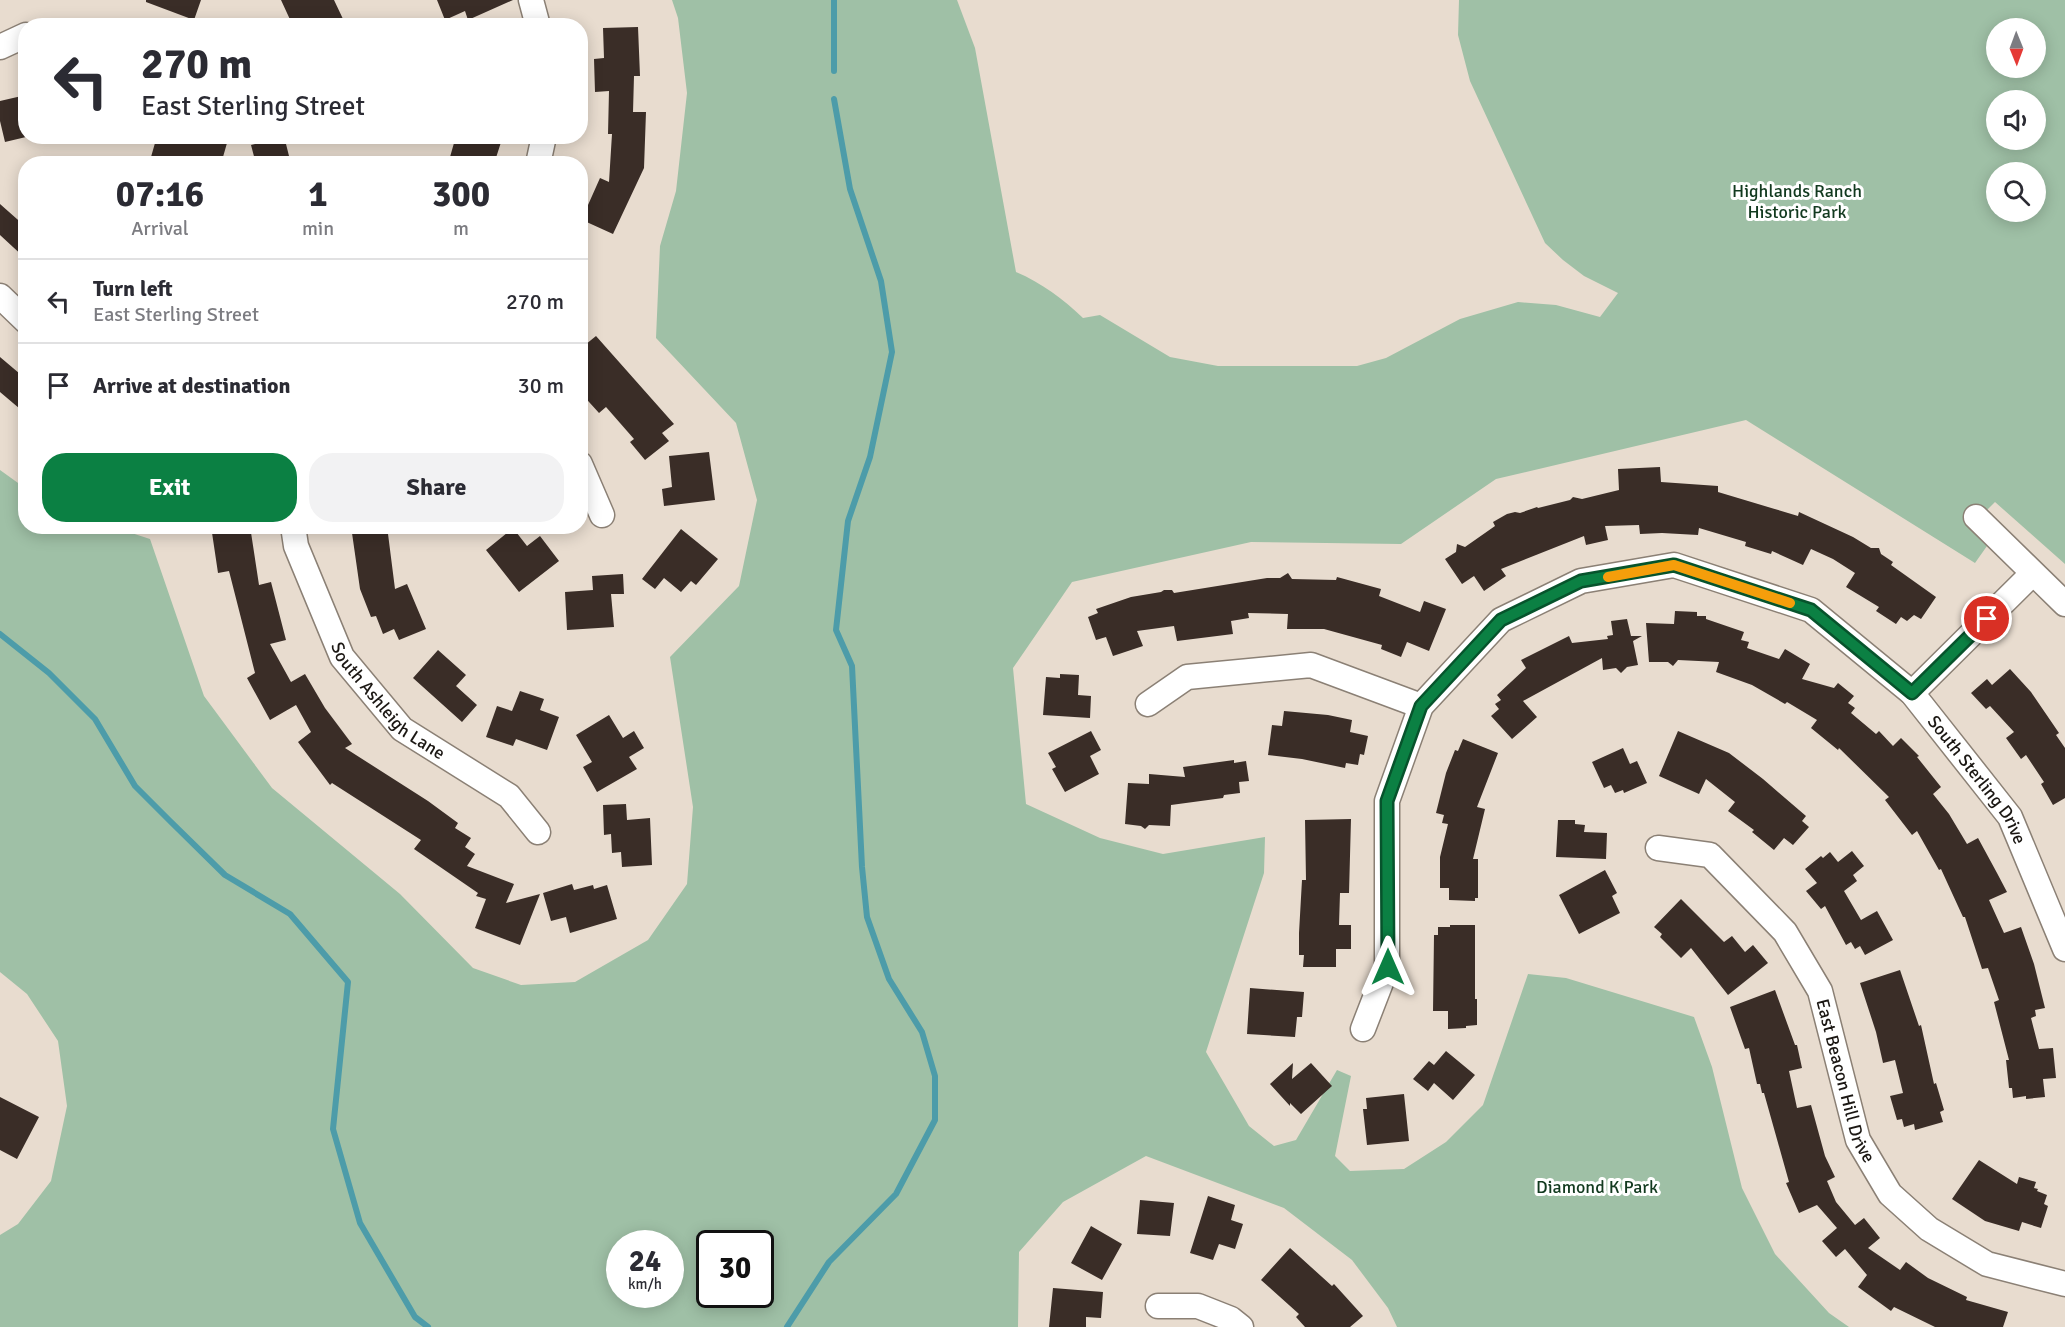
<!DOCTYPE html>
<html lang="en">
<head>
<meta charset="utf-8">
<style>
  body { margin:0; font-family:Signika,sans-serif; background:#f2f2f3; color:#2b2b33; height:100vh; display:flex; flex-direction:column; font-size:22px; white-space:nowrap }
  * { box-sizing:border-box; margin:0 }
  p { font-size:20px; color:#7c7c81 }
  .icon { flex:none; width:33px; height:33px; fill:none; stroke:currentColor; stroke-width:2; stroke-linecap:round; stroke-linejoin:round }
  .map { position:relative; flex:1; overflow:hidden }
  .sheet { position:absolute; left:18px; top:156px; width:570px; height:378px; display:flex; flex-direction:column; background:#fff; border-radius:24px; box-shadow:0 3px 15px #0003 }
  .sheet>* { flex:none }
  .hud { position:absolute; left:18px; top:18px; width:570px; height:126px; border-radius:24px; box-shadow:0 3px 15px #0003; background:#fff; color:#2b2b33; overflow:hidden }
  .needle { width:39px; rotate:179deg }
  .fabs { position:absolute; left:1986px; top:18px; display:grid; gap:12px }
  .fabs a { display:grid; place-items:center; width:60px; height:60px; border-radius:50%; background:#fff; box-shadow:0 3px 15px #0003; font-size:30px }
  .speed { position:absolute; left:606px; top:1230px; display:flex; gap:12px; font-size:30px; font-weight:700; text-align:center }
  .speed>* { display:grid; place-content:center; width:78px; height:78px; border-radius:50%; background:#fff; box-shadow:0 3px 15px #0003; line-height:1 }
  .speed small { font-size:15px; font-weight:400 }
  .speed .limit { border:3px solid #111; border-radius:9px; background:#fff; color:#111 }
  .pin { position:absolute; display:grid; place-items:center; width:51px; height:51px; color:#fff; margin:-26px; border:3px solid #fff; border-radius:50%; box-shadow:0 2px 6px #0007 }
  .me { position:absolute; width:66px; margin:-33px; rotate:0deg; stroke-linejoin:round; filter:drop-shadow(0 0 4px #0008) }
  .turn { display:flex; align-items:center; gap:21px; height:126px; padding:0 24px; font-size:27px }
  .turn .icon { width:78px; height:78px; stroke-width:2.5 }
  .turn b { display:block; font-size:42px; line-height:51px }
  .eta { display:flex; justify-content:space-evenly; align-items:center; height:102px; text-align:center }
  .eta b { font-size:36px; font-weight:700; line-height:42px }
  .action { display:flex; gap:12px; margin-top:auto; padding:12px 24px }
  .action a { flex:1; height:69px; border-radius:24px; background:#0b8043; color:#fff; font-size:24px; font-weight:700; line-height:69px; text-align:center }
  .action a+a { background:#f2f2f3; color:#2b2b33 }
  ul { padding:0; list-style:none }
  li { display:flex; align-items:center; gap:18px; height:84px; padding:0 24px; border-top:2px solid #e1e1e2 }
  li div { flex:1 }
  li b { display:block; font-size:22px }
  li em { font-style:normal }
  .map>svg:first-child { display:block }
  .green { fill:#9fc0a6; fill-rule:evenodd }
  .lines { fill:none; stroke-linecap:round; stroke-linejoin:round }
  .stream { stroke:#4d9ca9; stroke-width:6 }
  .building { fill:#3a2d27 }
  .street-casing { stroke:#8b8075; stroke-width:27 }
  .street { stroke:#fff; stroke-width:24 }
  .route-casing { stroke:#07532c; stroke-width:15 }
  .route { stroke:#0b8043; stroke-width:10 }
  .slow { stroke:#f59e0b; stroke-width:10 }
  .labels { text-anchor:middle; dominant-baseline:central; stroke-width:6; stroke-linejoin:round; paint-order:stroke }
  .park-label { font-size:18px; fill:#123a1f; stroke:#fff }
  .street-label { font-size:18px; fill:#1b1713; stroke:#fff }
</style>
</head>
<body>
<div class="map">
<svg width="2065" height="1327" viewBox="0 0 2065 1327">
  <rect width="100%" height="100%" fill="#e8dccf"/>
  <path class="green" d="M 672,0 L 957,0 L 975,48 L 1016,272 C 1042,283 1063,299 1083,318 L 1100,315 L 1170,357 L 1218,366 L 1357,366 L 1386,358 L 1460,319 L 1518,302 L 1556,305 L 1600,317 L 1618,293 L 1584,276 L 1563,260 L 1545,243 L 1470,81 L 1458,35 L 1459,0 L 2065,0 L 2065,564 L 1995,502 L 1970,527 L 1987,546 L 1975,563 L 1746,420 L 1496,479 L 1401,544 L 1251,542 L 1072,582 L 1013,668 L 1026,804 L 1100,838 L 1163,854 L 1265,837 L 1264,873 L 1206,1052 L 1249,1126 L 1274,1146 L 1296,1140 L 1337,1070 L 1351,1076 L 1335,1156 L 1350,1171 L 1404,1169 L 1446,1142 L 1483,1105 L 1528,974 L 1566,978 L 1694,1017 L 1712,1067 L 1742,1188 L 1775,1254 L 1829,1313 L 1849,1327 L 1397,1327 L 1388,1308 L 1352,1260 L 1284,1208 L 1146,1156 L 1063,1202 L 1019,1252 L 1018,1327 L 0,1327 L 0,1235 L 18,1224 L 51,1181 L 67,1106 L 58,1041 L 27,994 L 0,972 L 0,470 L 25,488 L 26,526 L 113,527 L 150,539 L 204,696 L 272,788 L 400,894 L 473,968 L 521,985 L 575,982 L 648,940 L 687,884 L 693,807 L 670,657 L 739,586 L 757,500 L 736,423 L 656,338 L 660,246 L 676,191 L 687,93 L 678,18 ZM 1996,28 L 2036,28 L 2036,68 L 1996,68 ZM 1996,100 L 2036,100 L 2036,140 L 1996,140 ZM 1996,172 L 2036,172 L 2036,212 L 1996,212 ZM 620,1244 L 670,1244 L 670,1294 L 620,1294 ZM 710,1244 L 760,1244 L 760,1294 L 710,1294 Z"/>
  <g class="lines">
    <path class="stream" d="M 834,71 L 834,0
      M 0,634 L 49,673 L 95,719 L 135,786 L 170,821 L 225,875 L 290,914 L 348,982 L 333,1129 L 360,1223 L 415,1317 L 428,1327
      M 787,1327 L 829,1262 L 896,1194 L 935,1120 L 935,1076 L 922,1032 L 889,979 L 867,917 L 862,867 L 852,666 L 836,630 L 848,521 L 870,457 L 892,352 L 881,281 L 850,189 L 834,99"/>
  </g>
  <path class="building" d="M 146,0 L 201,0 L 194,20 L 146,2 Z
    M 281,0 L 334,0 L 343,19 L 330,26 L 293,26 Z
    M 437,0 L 513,0 L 468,20 L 465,11 L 445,20 Z
    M 638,27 L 640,76 L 634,76 L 633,112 L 646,112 L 644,168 L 613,234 L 580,219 L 580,202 L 588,205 L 600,178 L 609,182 L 612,134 L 608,134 L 609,91 L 595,92 L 594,59 L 604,58 L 603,28 Z
    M 26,95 L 26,137 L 5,142 L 0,121 L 0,101 Z
    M 157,136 L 203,136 L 227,143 L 221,164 L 149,164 Z
    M 284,136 L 291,164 L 256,164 L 251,145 Z
    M 456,136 L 503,136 L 494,164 L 448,164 Z
    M 0,204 L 26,227 L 26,259 L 0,235 Z
    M 596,336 L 674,424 L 662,433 L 669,441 L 645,460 L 630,442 L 634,439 L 606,407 L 599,413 L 580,392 L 580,349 Z
    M 0,357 L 26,379 L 26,414 L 0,392 Z
    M 709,452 L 715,500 L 664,506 L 662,489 L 672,487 L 669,456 Z
    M 1660,467 L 1661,482 L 1718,486 L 1718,492 L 1798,516 L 1799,512 L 1853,537 L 1871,548 L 1879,548 L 1881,554 L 1893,562 L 1891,565 L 1936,597 L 1921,619 L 1914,615 L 1907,621 L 1901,617 L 1896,624 L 1876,611 L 1879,607 L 1846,587 L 1855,573 L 1833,559 L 1811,549 L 1803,565 L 1772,551 L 1771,554 L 1745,546 L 1746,542 L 1699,528 L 1698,535 L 1662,533 L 1640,534 L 1639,525 L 1605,526 L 1608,540 L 1586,545 L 1584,536 L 1501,569 L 1506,576 L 1484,591 L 1474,576 L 1462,584 L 1445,559 L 1456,552 L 1457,544 L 1465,547 L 1495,526 L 1493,522 L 1507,514 L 1515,512 L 1520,513 L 1537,507 L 1538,508 L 1570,500 L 1573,497 L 1582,499 L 1619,490 L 1618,469 Z
    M 211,526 L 250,526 L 259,585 L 271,582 L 286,640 L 270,644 L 291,682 L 305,674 L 325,708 L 352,744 L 345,748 L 428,801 L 458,823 L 455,828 L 471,838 L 465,847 L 475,854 L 467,866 L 514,884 L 506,903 L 540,894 L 520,945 L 475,928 L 486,899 L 476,896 L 478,893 L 414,849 L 421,840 L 332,783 L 330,785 L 298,742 L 311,732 L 296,705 L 270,720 L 247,678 L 255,673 L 229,571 L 218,573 Z
    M 351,526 L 387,526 L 395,589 L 407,584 L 426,629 L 399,640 L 394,629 L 383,634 L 376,616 L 371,617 L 360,589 Z
    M 513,528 L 527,546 L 540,536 L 559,561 L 519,592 L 486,550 Z
    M 681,529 L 718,559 L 696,585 L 691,581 L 681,592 L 664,578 L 655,589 L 642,579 Z
    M 1288,573 L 1292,579 L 1336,580 L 1337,577 L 1381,589 L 1379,596 L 1420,612 L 1424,601 L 1446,609 L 1429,651 L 1407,642 L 1401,657 L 1381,649 L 1382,645 L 1324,629 L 1287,629 L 1288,614 L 1248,613 L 1249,618 L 1231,621 L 1233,634 L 1177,641 L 1174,626 L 1137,631 L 1143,646 L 1113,656 L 1106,637 L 1096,640 L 1088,617 L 1098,613 L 1096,609 L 1131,597 L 1161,592 L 1164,590 L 1172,590 L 1174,593 L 1267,578 L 1280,578 Z
    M 623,574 L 624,594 L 611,594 L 614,627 L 567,630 L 565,592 L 593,590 L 592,576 Z
    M 1675,611 L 1697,612 L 1697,616 L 1706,616 L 1706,619 L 1744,632 L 1741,640 L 1749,642 L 1747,648 L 1779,659 L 1785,649 L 1810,664 L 1802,679 L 1834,688 L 1838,683 L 1854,696 L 1848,703 L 1855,708 L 1851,713 L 1876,734 L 1879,731 L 1893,746 L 1901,738 L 1919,756 L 1917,757 L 1941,787 L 1933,794 L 1949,814 L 1967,844 L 1978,838 L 1997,873 L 2007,892 L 1989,900 L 2004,933 L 2021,927 L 2034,964 L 2045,1008 L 2035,1010 L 2036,1016 L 2031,1018 L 2039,1049 L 2053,1048 L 2056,1078 L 2043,1079 L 2045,1097 L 2026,1099 L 2026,1096 L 2013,1098 L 2012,1088 L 2009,1088 L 2006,1060 L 2009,1060 L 1994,1002 L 1999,1000 L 1988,968 L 1982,969 L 1965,917 L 1963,917 L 1941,869 L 1939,870 L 1917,831 L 1912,835 L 1885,800 L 1889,797 L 1839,748 L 1838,750 L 1811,728 L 1817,720 L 1787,702 L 1785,704 L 1752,685 L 1716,672 L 1719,662 L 1678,660 L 1673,666 L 1668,662 L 1649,662 L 1646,623 L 1674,624 Z
    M 1627,619 L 1631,636 L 1642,636 L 1633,641 L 1638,665 L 1627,667 L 1621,673 L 1616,668 L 1603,670 L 1602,658 L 1523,701 L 1537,717 L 1512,739 L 1491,716 L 1499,709 L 1495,704 L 1501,700 L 1497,695 L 1526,668 L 1521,660 L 1569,636 L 1572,643 L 1608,639 L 1607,636 L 1613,635 L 1611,621 Z
    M 438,650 L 466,675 L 456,686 L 477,705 L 462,722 L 413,678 Z
    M 2010,669 L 2031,692 L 2059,733 L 2056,735 L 2065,748 L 2065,798 L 2053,805 L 2041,784 L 2044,782 L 2026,755 L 2021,759 L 2006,738 L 2014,732 L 1990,706 L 1986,709 L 1971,693 L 1987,679 L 1992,685 Z
    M 1060,674 L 1079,675 L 1078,695 L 1091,696 L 1090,718 L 1043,715 L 1046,677 L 1060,678 Z
    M 520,691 L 544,699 L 540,710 L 559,717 L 547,750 L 516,739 L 513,746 L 486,737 L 497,706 L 512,711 Z
    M 1284,711 L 1328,715 L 1352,720 L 1350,732 L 1368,736 L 1364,755 L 1360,754 L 1358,765 L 1346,763 L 1345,768 L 1302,759 L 1268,755 L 1272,725 L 1282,726 Z
    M 609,715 L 623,738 L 634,731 L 644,748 L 629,757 L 637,769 L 597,792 L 583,767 L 592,762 L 576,735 Z
    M 1091,731 L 1101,750 L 1090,756 L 1099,774 L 1065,792 L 1052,769 L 1056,767 L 1048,753 Z
    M 1678,731 L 1729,753 L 1763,779 L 1806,816 L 1802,821 L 1809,827 L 1793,845 L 1784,838 L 1774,850 L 1752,832 L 1754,830 L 1728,811 L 1735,802 L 1706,779 L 1699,794 L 1659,776 Z
    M 1463,739 L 1498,753 L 1477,807 L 1485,809 L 1473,859 L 1478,859 L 1478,898 L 1475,898 L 1475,901 L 1449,900 L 1449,888 L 1440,888 L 1440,857 L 1448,824 L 1442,823 L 1444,815 L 1436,813 L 1446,773 L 1455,750 L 1458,751 Z
    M 1623,748 L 1630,764 L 1637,761 L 1647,783 L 1624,793 L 1623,790 L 1615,793 L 1611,785 L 1604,788 L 1592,762 Z
    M 1234,760 L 1234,763 L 1246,761 L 1249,781 L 1239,782 L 1240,793 L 1224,795 L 1223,798 L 1171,805 L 1170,826 L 1149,825 L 1145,829 L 1141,826 L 1125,824 L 1128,783 L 1149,784 L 1149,774 L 1185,777 L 1183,767 Z
    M 626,804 L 627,820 L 650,818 L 652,865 L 622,867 L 621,852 L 612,853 L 611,834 L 604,835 L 603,805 Z
    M 1351,819 L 1349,893 L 1340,893 L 1339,925 L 1351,925 L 1351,949 L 1336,949 L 1336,967 L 1303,967 L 1304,955 L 1299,955 L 1299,933 L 1302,880 L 1306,880 L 1305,820 Z
    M 1558,820 L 1575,820 L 1575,824 L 1585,825 L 1584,832 L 1607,833 L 1606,859 L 1556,857 Z
    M 1852,851 L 1864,866 L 1853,875 L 1857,881 L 1844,891 L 1861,920 L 1877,911 L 1893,940 L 1865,955 L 1860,946 L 1855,949 L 1851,942 L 1846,945 L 1825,906 L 1821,909 L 1806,891 L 1817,883 L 1805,869 L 1821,856 L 1823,858 L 1830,852 L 1838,862 Z
    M 1605,870 L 1617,893 L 1612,896 L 1620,913 L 1579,934 L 1559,895 Z
    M 572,884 L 574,890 L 593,885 L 594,889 L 607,885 L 617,919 L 570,933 L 566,917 L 551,921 L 543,893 Z
    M 1681,899 L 1724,942 L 1732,936 L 1745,952 L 1753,945 L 1768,963 L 1728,995 L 1691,948 L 1681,958 L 1660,937 L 1662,934 L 1654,927 Z
    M 1450,925 L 1475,925 L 1475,999 L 1477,999 L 1477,1025 L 1466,1026 L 1466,1028 L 1448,1029 L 1448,1011 L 1433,1011 L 1434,935 L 1438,935 L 1438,927 L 1450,927 Z
    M 1900,970 L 1919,1026 L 1921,1025 L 1934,1084 L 1936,1083 L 1944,1110 L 1940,1112 L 1943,1122 L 1915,1130 L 1914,1124 L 1904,1127 L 1902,1119 L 1897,1120 L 1890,1096 L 1903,1093 L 1895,1060 L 1883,1063 L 1876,1032 L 1860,983 Z
    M 1250,988 L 1304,992 L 1302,1017 L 1297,1017 L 1295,1037 L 1247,1034 Z
    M 1775,990 L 1795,1045 L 1797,1045 L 1802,1068 L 1789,1071 L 1797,1108 L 1811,1105 L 1825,1156 L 1835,1177 L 1827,1181 L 1836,1202 L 1855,1225 L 1864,1218 L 1880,1238 L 1868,1248 L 1900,1270 L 1906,1262 L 1928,1278 L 1967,1297 L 1966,1300 L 2008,1312 L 2003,1327 L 1935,1327 L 1894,1307 L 1891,1311 L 1858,1287 L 1867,1275 L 1845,1249 L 1836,1257 L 1822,1241 L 1837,1228 L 1817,1205 L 1799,1213 L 1786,1183 L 1789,1182 L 1764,1093 L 1762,1093 L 1760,1084 L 1757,1084 L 1749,1048 L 1745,1049 L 1730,1007 Z
    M 1446,1051 L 1475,1075 L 1453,1100 L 1434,1083 L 1428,1091 L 1413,1079 L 1429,1061 L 1434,1065 Z
    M 1293,1063 L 1292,1079 L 1311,1063 L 1332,1086 L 1301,1114 L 1290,1103 L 1290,1106 L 1270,1084 Z
    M 1404,1094 L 1409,1141 L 1367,1145 L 1363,1109 L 1367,1109 L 1366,1098 Z
    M 0,1097 L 39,1117 L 17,1159 L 0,1150 Z
    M 1979,1160 L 2017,1184 L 2019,1177 L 2036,1182 L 2034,1188 L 2038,1189 L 2037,1191 L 2047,1195 L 2044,1204 L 2048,1206 L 2041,1228 L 2022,1222 L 2019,1231 L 1985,1221 L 1952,1199 Z
    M 1208,1196 L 1235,1205 L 1231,1220 L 1243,1224 L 1235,1249 L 1219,1244 L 1213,1260 L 1190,1253 Z
    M 1140,1200 L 1174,1203 L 1170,1236 L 1137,1234 Z
    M 1091,1226 L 1122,1244 L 1102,1280 L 1071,1263 Z
    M 1290,1248 L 1332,1286 L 1334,1284 L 1363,1316 L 1350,1327 L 1305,1327 L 1296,1317 L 1299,1314 L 1261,1280 Z
    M 1053,1288 L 1103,1292 L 1101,1318 L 1086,1317 L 1086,1327 L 1049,1327 Z"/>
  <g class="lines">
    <g class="street-casing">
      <g id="street">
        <path d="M 531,0 L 538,26"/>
        <path d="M 0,47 L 26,35"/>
        <path d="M 538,164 L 544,136"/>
        <path d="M 0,296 L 26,321"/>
        <path d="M 580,464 L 602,515"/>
        <path d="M 1976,517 L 2065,604"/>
        <path id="s1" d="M 293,526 L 296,546 L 342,657 L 402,729 L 509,796 L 538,832"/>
        <path d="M 1912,693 L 2032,574"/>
        <path d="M 1148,704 L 1187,677 L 1311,665 L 1421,706"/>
        <path id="s2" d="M 1658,848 L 1710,855 L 1785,932 L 1820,991 L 1858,1140 L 1890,1194 L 1929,1229 L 1987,1264 L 2065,1284"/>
        <path id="s3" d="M 1363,1029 L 1387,967 L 1387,801 L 1421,706 L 1501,620 L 1581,581 L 1674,565 L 1811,610 L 1912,693 L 2010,817 L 2065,949"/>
        <path d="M 1158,1306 L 1198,1306 L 1231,1319 L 1241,1327"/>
      </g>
    </g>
    <use href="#street" class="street"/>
  </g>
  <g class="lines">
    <g class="route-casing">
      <path id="route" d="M 1388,967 L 1387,801 L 1421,706 L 1501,620 L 1581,581 L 1674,565 L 1811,610 L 1912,693 L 1987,619"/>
    </g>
    <use href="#route" class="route"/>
    <path class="slow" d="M 1608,577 L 1674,565 L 1790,603"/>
  </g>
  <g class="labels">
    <g class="park-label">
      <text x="1797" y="191">Highlands Ranch<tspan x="1797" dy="21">Historic Park</tspan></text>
      <text x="1597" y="1187">Diamond K Park</text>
    </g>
    <g class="street-label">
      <text stroke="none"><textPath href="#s1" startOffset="204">South Ashleigh Lane</textPath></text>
      <text stroke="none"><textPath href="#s3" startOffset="1018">South Sterling Drive</textPath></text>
      <text stroke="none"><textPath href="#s2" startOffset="322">East Beacon Hill Drive</textPath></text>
    </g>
  </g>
</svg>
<div class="fabs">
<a><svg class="needle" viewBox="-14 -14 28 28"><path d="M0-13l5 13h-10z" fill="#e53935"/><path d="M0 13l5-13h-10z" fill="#7c7c81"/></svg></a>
<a><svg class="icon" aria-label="sound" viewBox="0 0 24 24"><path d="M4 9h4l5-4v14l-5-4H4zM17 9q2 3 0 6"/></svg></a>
<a><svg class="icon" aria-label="search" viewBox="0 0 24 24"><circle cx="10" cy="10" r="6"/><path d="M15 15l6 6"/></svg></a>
</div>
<div class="speed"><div>24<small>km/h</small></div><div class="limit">30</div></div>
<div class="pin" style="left:1987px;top:619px;background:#d93025"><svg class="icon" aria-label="arrive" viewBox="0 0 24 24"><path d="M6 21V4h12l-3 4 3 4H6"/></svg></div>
<svg class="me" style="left:1388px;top:967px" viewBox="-20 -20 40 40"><path d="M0-17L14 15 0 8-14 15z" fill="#0b8043" stroke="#fff" stroke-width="4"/></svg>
<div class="hud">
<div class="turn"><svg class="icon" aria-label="left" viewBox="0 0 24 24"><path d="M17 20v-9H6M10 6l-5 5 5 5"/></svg><div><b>270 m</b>East Sterling Street</div></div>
</div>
<section class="sheet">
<div class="eta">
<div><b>07:16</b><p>Arrival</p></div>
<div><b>1</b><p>min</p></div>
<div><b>300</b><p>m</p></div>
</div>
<ul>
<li><svg class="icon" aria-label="left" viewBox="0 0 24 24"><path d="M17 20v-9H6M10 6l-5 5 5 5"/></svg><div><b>Turn left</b><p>East Sterling Street</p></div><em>270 m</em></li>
<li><svg class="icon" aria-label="arrive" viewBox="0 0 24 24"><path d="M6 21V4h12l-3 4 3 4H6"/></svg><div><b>Arrive at destination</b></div><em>30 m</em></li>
</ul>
<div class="action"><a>Exit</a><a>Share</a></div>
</section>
</div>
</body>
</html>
